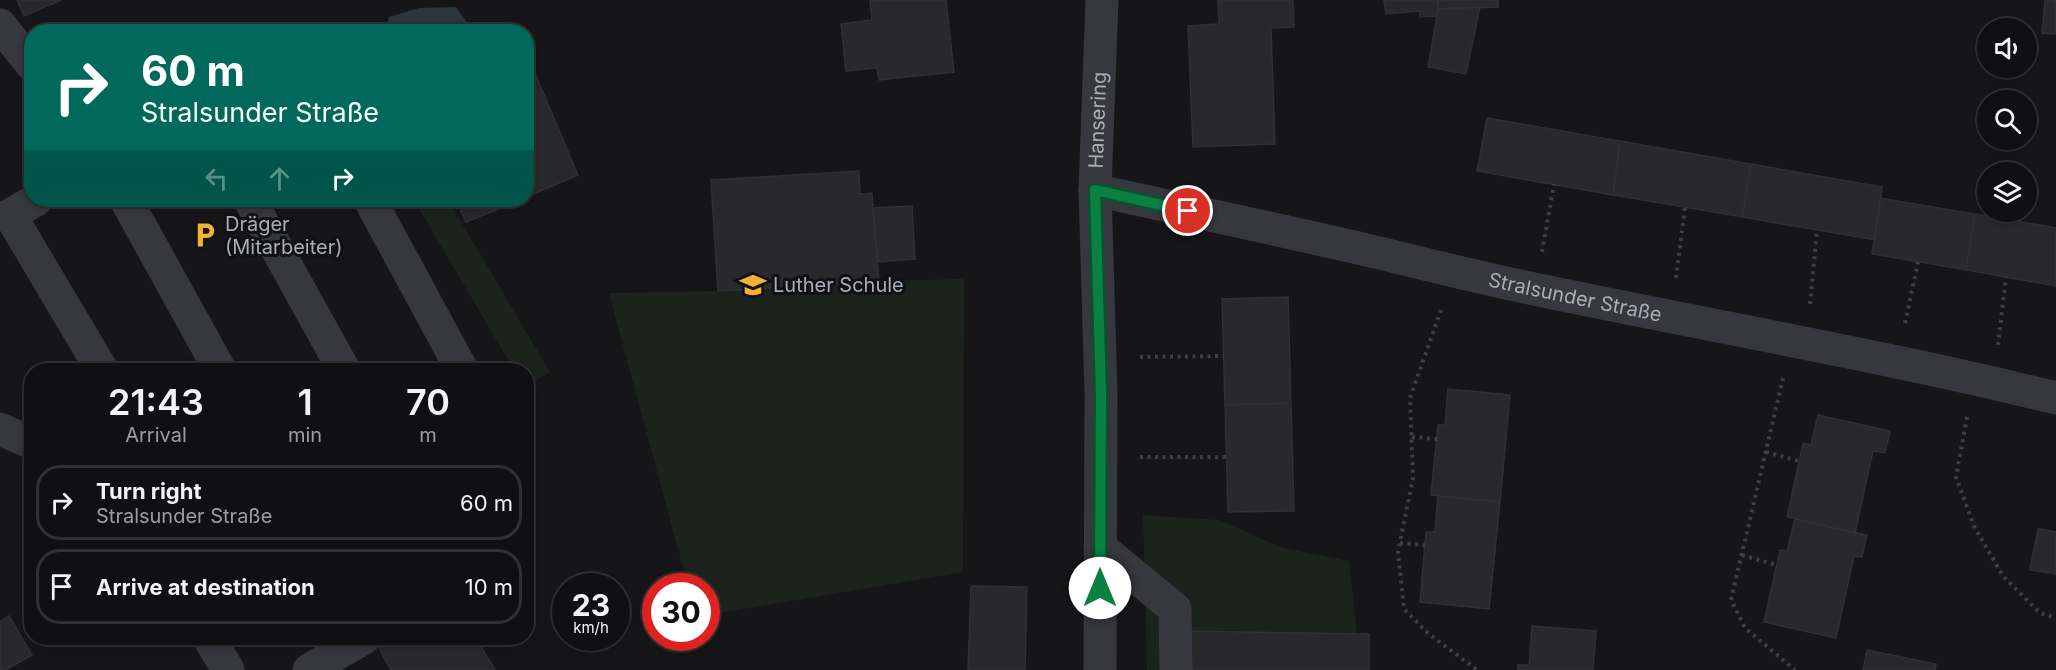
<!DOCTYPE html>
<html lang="en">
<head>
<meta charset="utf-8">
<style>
  body { margin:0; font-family:Inter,sans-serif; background:#1e1e20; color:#f1f3f6; height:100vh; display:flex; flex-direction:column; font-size:22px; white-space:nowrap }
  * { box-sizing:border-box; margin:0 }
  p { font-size:20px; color:#9c9d9f }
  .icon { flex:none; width:33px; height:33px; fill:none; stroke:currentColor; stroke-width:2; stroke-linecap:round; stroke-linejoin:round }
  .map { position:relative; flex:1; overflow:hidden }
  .side { position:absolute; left:24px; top:363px; width:510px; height:282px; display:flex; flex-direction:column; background:#101012; border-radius:24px; box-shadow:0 3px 9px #0003,0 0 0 2px #303032 }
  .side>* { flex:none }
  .banner { position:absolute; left:24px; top:24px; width:510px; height:183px; border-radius:24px; box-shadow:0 3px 9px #0003,0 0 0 2px #303032; background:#00695c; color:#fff; overflow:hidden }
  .controls { position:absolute; left:1977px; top:18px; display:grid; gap:12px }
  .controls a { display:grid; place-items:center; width:60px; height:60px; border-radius:50%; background:#101012; box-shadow:0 3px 9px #0003,0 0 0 2px #303032; font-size:30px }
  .speed { position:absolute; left:552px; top:573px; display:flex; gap:12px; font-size:30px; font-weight:700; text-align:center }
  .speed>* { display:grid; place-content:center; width:78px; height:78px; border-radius:50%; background:#101012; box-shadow:0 3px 9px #0003,0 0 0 2px #303032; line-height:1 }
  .speed small { font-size:15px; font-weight:400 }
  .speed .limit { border:9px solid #d22; background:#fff; color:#111 }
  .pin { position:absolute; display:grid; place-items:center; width:51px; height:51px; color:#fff; margin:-26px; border:3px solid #fff; border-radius:50%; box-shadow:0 2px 6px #0007 }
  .me { position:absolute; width:66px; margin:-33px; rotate:0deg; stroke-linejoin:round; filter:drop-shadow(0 0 4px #0008) }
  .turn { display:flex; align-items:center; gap:21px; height:126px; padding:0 18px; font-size:27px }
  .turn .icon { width:78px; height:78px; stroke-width:2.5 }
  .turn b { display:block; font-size:42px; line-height:51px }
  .lanes { display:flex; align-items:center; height:57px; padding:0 18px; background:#0003; justify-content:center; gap:30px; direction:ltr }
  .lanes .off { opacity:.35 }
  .eta { display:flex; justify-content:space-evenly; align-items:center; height:102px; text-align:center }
  .eta b { font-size:36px; font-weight:600; line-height:42px }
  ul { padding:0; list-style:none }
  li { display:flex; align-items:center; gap:18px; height:75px; margin:0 12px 9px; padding:0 6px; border:3px solid #303032; border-radius:24px }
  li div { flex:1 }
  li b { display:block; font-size:22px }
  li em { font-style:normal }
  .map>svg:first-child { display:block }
  .green { fill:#1c231d }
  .water { fill:#2c353c }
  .building { fill:#29292c; stroke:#303034; stroke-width:1.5 }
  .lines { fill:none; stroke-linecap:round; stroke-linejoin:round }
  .path { stroke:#3d3f44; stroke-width:4; stroke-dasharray:3 4.5; stroke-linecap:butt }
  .minor { stroke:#37383d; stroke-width:33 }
  .route-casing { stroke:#07532c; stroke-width:15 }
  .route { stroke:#0b8043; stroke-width:10 }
  .labels { text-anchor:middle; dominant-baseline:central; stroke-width:6; stroke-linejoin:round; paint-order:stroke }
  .street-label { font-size:20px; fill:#a8adb8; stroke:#111113 }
  .poi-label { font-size:20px; fill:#a8adb8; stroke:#111113; text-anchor:start }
</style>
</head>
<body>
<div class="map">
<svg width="2056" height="670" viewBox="0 0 2056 670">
  <rect width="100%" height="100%" fill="#161618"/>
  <path class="green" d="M 414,200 L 448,200 L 550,372 L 527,386 L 526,370 L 514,370 Z
    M 964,279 L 963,572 L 707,615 L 706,586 L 688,586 L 609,293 L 718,291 L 879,281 Z
    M 1143,515 L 1219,520 L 1283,548 L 1349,561 L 1357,635 L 1181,670 L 1147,670 Z"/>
  <path class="water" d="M 456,7 L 469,25 L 462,31 L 391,32 L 386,28 L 389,17 L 419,8 Z"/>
  <path class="building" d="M 17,0 L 61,0 L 24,16 Z
    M 879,0 L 946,0 L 954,72 L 879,80 L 877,68 L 846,71 L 841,24 L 872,20 L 870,1 Z
    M 1218,0 L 1293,0 L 1294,27 L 1271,28 L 1275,144 L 1193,147 L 1188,26 L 1219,24 Z
    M 1384,0 L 1438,0 L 1438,9 L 1437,16 L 1420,17 L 1420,11 L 1386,14 Z
    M 1438,0 L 1498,0 L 1498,7 L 1438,9 Z
    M 2045,0 L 2056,0 L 2056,34 L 2042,33 Z
    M 1480,7 L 1466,74 L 1428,67 L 1438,9 Z
    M 526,52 L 578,175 L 526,197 Z
    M 1487,118 L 1620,141 L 1613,195 L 1477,171 Z
    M 1620,141 L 1751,164 L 1742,217 L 1613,195 Z
    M 1751,164 L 1882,187 L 1875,240 L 1742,217 Z
    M 859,171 L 860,194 L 872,193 L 879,281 L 718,291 L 711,180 Z
    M 1880,198 L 1975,214 L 1966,270 L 1872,254 Z
    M 456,200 L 520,200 L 466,222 Z
    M 912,206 L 915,259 L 878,262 L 872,208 Z
    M 1975,214 L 2056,228 L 2056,286 L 1966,270 Z
    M 1288,297 L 1291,403 L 1225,405 L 1222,299 Z
    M 1448,389 L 1510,395 L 1500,502 L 1431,495 L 1438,425 L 1445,425 Z
    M 1291,403 L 1294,511 L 1228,512 L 1225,405 Z
    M 1818,415 L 1890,431 L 1885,453 L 1873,451 L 1855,533 L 1787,517 L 1803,443 L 1811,445 Z
    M 1438,496 L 1500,502 L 1489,609 L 1420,602 L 1426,532 L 1435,532 Z
    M 1795,519 L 1867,535 L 1862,557 L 1854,556 L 1836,638 L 1764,622 L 1780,550 L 1787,551 Z
    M 2038,529 L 2056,532 L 2056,574 L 2030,570 Z
    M 971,586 L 1027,587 L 1025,670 L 968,670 Z
    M 9,616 L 32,655 L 6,670 L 0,670 L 0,622 Z
    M 1532,626 L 1596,631 L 1593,670 L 1518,670 L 1518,665 L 1529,665 Z
    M 1181,631 L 1369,634 L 1369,670 L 1181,670 Z
    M 397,638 L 476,638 L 495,670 L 391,670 L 379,648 Z
    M 1867,650 L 1936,664 L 1935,670 L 1863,670 Z"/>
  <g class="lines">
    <path class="path" d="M 1542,252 L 1554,184
      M 1676,278 L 1685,207
      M 1810,304 L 1817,230
      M 1441,310 L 1410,398 L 1413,478 L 1398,552 L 1404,609 L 1429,634 L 1477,670
      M 1905,323 L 1918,262
      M 1998,345 L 2006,277
      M 1140,357 L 1223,356
      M 1783,378 L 1731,600 L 1745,628 L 1795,670
      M 1967,417 L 1956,477 L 1974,526 L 2003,576 L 2040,613 L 2056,618
      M 1412,437 L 1437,439
      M 1766,452 L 1799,461
      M 1140,457 L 1226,457
      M 1400,543 L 1425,545
      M 1742,555 L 1776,565"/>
    <g class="minor">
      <path d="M 0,25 L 32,65"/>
      <path id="s1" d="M 1095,190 C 1189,211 1282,230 1375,252 C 1430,265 1484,279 1539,290 C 1711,326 1885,356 2056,398"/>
      <path d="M 36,200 L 10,215 L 102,370"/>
      <path d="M 126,200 L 220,370"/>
      <path d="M 250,200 L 344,370"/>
      <path d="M 370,200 L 462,370"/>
      <path d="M 0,429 L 32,443"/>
      <path d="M 1100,547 L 1175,609 L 1176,670"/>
      <path d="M 209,638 L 228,670"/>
      <path d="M 309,670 L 364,638"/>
      <path id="s2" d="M 1100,670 L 1101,393 L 1095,190 L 1102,0"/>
    </g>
  </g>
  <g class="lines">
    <g class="route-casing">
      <path id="route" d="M 1100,588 L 1101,393 L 1095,190 L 1188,211"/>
    </g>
    <use href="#route" class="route"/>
  </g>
  <defs>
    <g id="parking-bare" transform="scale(2.07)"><path d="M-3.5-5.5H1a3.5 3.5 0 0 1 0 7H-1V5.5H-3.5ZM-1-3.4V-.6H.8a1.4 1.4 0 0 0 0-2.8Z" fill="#f2b134" stroke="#111113" stroke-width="2.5" paint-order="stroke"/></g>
    <g id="school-bare" transform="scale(2.07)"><path d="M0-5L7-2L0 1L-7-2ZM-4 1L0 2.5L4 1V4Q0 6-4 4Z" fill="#f2b134" stroke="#111113" stroke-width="2.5" paint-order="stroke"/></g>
  </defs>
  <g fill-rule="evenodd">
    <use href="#parking-bare" x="205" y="235"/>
    <use href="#school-bare" x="753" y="285"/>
  </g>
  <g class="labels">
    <g class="street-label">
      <text stroke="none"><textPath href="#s2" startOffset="550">Hansering</textPath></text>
      <text stroke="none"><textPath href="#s1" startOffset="492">Stralsunder Straße</textPath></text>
    </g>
    <g class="poi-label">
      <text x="225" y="224">Dräger<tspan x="225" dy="23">(Mitarbeiter)</tspan></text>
      <text x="773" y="285">Luther Schule</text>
    </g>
  </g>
</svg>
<div class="controls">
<a><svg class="icon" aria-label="sound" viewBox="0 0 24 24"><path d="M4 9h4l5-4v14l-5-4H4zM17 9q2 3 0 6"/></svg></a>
<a><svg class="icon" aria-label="search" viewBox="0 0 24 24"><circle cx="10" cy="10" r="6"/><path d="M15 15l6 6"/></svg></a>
<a><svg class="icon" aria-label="layers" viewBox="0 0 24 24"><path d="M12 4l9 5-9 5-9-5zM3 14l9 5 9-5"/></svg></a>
</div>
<div class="speed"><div>23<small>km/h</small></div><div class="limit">30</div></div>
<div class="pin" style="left:1188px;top:211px;background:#d93025"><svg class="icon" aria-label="arrive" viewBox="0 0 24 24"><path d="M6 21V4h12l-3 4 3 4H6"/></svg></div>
<svg class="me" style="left:1100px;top:588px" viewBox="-20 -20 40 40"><circle r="19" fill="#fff"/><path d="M0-13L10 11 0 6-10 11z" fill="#0b8043"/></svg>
<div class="banner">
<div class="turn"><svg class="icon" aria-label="right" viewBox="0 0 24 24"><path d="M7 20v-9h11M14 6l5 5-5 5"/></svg><div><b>60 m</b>Stralsunder Straße</div></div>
<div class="lanes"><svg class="icon off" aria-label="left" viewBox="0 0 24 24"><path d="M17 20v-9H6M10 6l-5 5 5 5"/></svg><svg class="icon off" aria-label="ahead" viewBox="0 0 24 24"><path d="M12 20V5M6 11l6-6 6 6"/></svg><svg class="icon" aria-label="right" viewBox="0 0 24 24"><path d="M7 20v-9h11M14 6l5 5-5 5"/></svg></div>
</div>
<section class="side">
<div class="eta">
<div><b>21:43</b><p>Arrival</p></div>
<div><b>1</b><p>min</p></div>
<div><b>70</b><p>m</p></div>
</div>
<ul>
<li><svg class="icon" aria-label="right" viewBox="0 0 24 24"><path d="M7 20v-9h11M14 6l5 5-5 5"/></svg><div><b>Turn right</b><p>Stralsunder Straße</p></div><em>60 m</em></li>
<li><svg class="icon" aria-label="arrive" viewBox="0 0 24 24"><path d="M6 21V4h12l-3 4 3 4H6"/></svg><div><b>Arrive at destination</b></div><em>10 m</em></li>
</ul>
</section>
</div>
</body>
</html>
